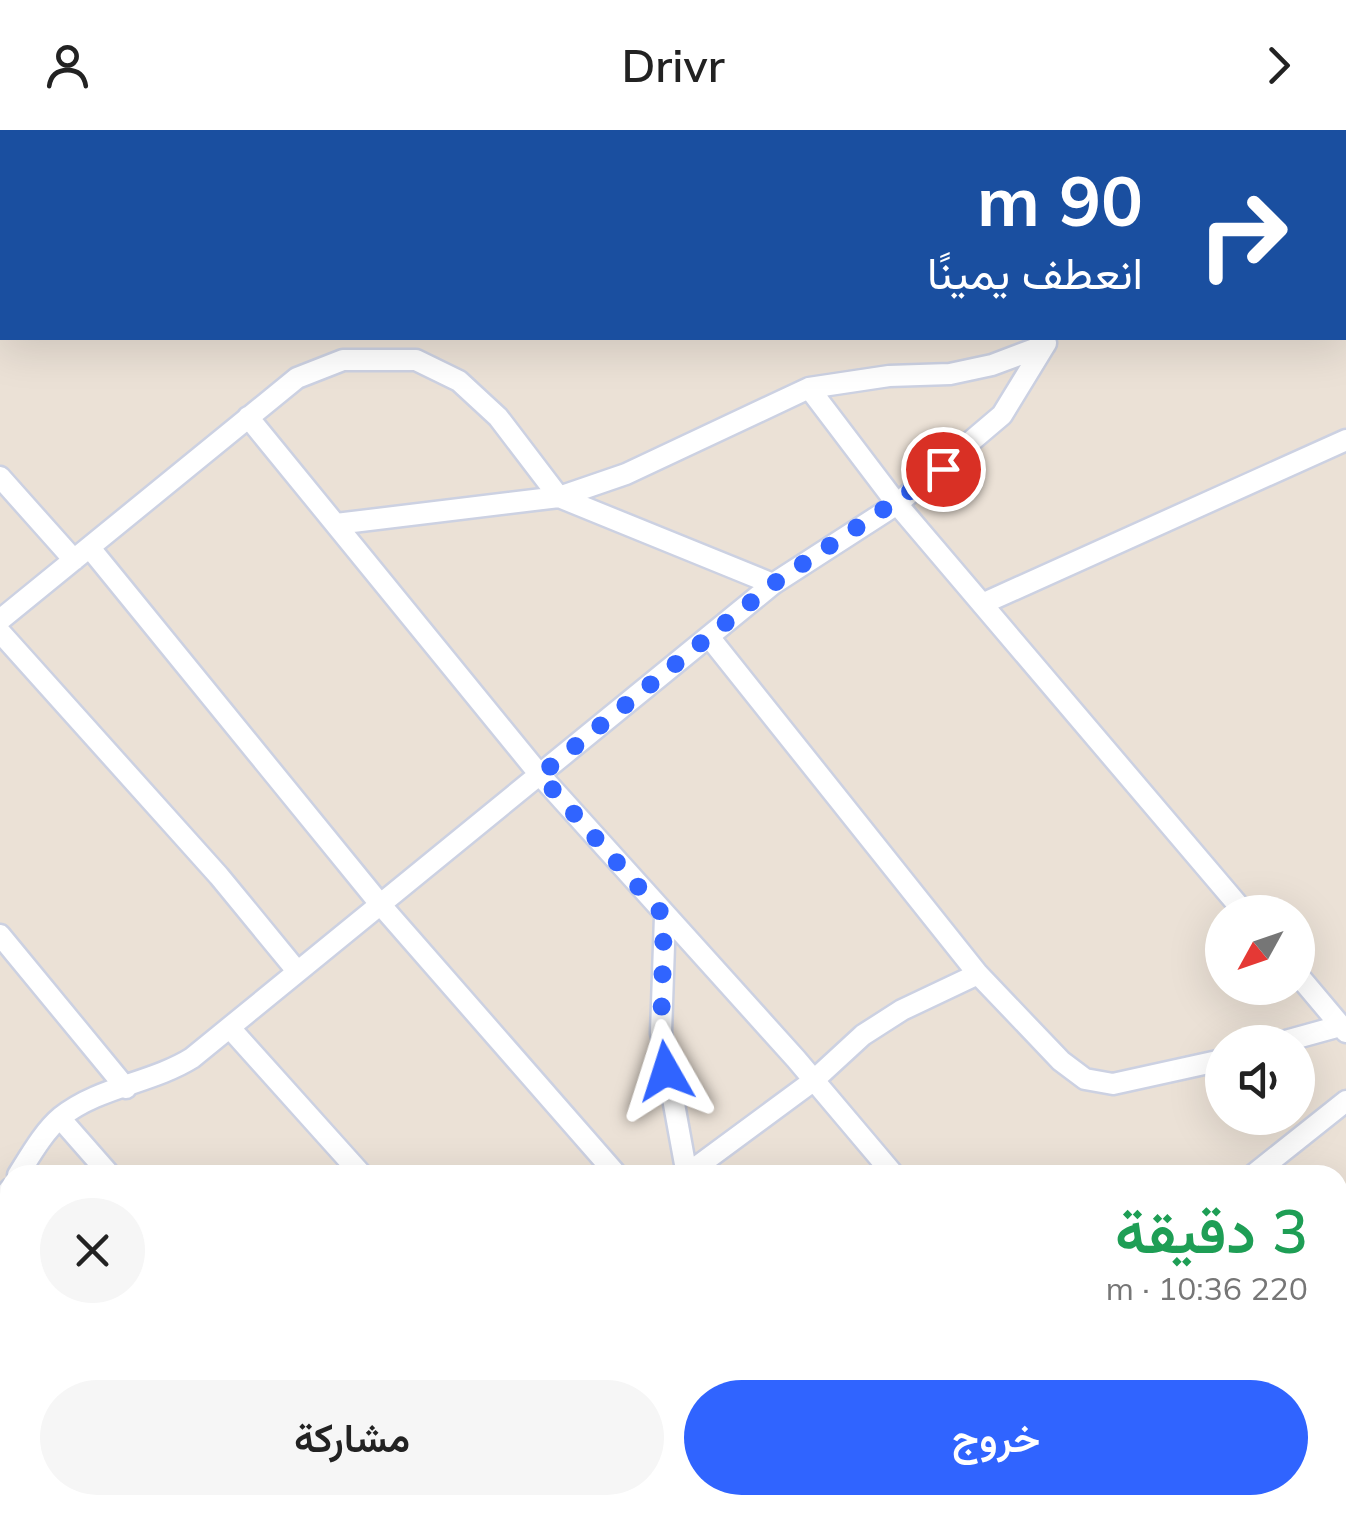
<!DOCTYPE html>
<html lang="ar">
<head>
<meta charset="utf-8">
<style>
  body { margin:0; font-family:Mulish,Vazirmatn,sans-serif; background:#f6f6f6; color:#222; direction:rtl; height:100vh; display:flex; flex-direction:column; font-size:38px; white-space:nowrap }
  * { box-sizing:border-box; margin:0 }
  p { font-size:32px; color:#767676 }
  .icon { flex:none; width:55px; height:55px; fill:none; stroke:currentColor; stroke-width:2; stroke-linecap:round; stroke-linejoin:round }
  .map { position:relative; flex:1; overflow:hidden; direction:ltr }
  .side { position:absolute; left:0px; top:1035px; width:1348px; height:350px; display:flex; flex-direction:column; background:#fff; border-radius:30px 30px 0 0; box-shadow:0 10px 40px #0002; direction:rtl }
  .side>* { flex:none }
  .banner { position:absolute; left:0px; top:0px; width:1348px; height:210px; box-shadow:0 10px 40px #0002; direction:rtl; background:#1a4fa0; color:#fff; overflow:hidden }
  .needle { width:65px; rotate:230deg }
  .fabs { position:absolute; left:1205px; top:765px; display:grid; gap:20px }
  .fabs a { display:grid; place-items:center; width:110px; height:110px; border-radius:50%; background:#fff; box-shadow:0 10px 40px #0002; font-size:50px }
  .pin { position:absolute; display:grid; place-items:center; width:85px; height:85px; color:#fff; margin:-42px; border:5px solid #fff; border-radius:50%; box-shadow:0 2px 10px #0007 }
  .me { position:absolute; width:110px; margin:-55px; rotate:354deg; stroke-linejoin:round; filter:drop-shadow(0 0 8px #0008) }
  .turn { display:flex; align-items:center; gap:35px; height:210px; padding:0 40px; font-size:45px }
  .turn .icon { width:130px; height:130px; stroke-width:2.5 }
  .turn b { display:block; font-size:70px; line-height:85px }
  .round { display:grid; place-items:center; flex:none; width:105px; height:105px; border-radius:52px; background:#f6f6f6 }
  .headline { display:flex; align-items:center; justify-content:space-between; height:170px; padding:0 40px }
  h1 { font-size:60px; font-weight:600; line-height:75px; color:#1e9e55 }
  .cta { display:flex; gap:20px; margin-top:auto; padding:20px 40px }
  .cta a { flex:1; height:115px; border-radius:60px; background:#3064ff; color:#fff; font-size:40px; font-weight:600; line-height:115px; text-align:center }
  .cta a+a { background:#f6f6f6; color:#222 }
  header { display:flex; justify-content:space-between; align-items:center; height:130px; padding:0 40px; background:#fff; font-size:45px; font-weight:600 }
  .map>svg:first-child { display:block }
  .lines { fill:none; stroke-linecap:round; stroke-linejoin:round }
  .street-casing { stroke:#ccd1e2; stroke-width:25 }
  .street { stroke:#fff; stroke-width:20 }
  .route { stroke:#3064ff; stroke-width:18; stroke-dasharray:0 32.4 }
</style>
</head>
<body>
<header><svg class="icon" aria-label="forward" viewBox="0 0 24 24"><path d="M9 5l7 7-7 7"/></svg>Drivr<svg class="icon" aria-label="person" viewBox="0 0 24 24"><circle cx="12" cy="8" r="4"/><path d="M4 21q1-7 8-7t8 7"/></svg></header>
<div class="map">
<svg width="1346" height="1385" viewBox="0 0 1346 1385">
  <rect width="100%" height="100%" fill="#ebe1d6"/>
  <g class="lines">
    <g class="street-casing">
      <path id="street" d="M 1250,2 L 1253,0
        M 809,258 L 897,374 L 1002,285 L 1046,213
        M 248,287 L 540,645 L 796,929 L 894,1045
        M 0,347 L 74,430
        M 336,394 L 559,367 L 626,344 L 809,258 L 889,246 L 950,244 L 992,235 L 1045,215
        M 90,418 L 380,774 L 617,1045
        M 982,474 L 1346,310
        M 0,490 L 297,248 L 343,230 L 416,230 L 459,251 L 498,287 L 559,367 L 773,454
        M 0,502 L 219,746 L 297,841
        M 710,508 L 978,844 L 1061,931 L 1085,949 L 1113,954 L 1222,930
        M 665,786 L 661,903 L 687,1045
        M 0,805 L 126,958
        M 1298,845 L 1346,902
        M 230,898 L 362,1045
        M 1282,912 L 1340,896
        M 60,988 L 110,1045
        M 687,1044 L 813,951 L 863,905 L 902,880 L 978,844
        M 18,1045 C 30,1026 44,1001 61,987 C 98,957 152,953 192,928 L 773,454 L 897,374 L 1244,782
        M 1253,1045 L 1346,971
        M 0,1073 L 10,1059
        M 0,1248 L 10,1261
        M 1338,1256 L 1346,1266
        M 107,1375 L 118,1385
        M 393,1375 L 402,1385
        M 1178,1375 L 1187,1385
        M 33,1385 L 39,1375
        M 556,1385 L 566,1375"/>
    </g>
    <use href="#street" class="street"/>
  </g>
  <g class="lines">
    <path class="route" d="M 666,941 L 661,903 L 664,786 L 540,645 L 773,454 L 943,339"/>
  </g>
</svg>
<div class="fabs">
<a><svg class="needle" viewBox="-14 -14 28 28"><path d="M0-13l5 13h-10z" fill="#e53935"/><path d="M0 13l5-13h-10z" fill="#767676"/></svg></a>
<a><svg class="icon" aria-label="sound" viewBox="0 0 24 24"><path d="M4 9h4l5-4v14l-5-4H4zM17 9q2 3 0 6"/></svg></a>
</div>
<div class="pin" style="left:943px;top:339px;background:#d93025"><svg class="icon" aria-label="arrive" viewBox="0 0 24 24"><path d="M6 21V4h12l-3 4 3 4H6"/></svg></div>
<svg class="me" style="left:666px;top:941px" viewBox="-20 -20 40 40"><path d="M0-17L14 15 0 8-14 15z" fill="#3064ff" stroke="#fff" stroke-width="4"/></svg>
<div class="banner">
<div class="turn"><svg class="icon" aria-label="right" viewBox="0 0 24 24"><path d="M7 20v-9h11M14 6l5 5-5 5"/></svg><div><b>90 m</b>انعطف يمينًا</div></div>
</div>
<section class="side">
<div class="headline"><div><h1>3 دقيقة</h1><p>220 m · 10:36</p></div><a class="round"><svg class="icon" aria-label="close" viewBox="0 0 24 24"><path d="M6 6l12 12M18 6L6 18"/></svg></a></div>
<div class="cta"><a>خروج</a><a>مشاركة</a></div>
</section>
</div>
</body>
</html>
